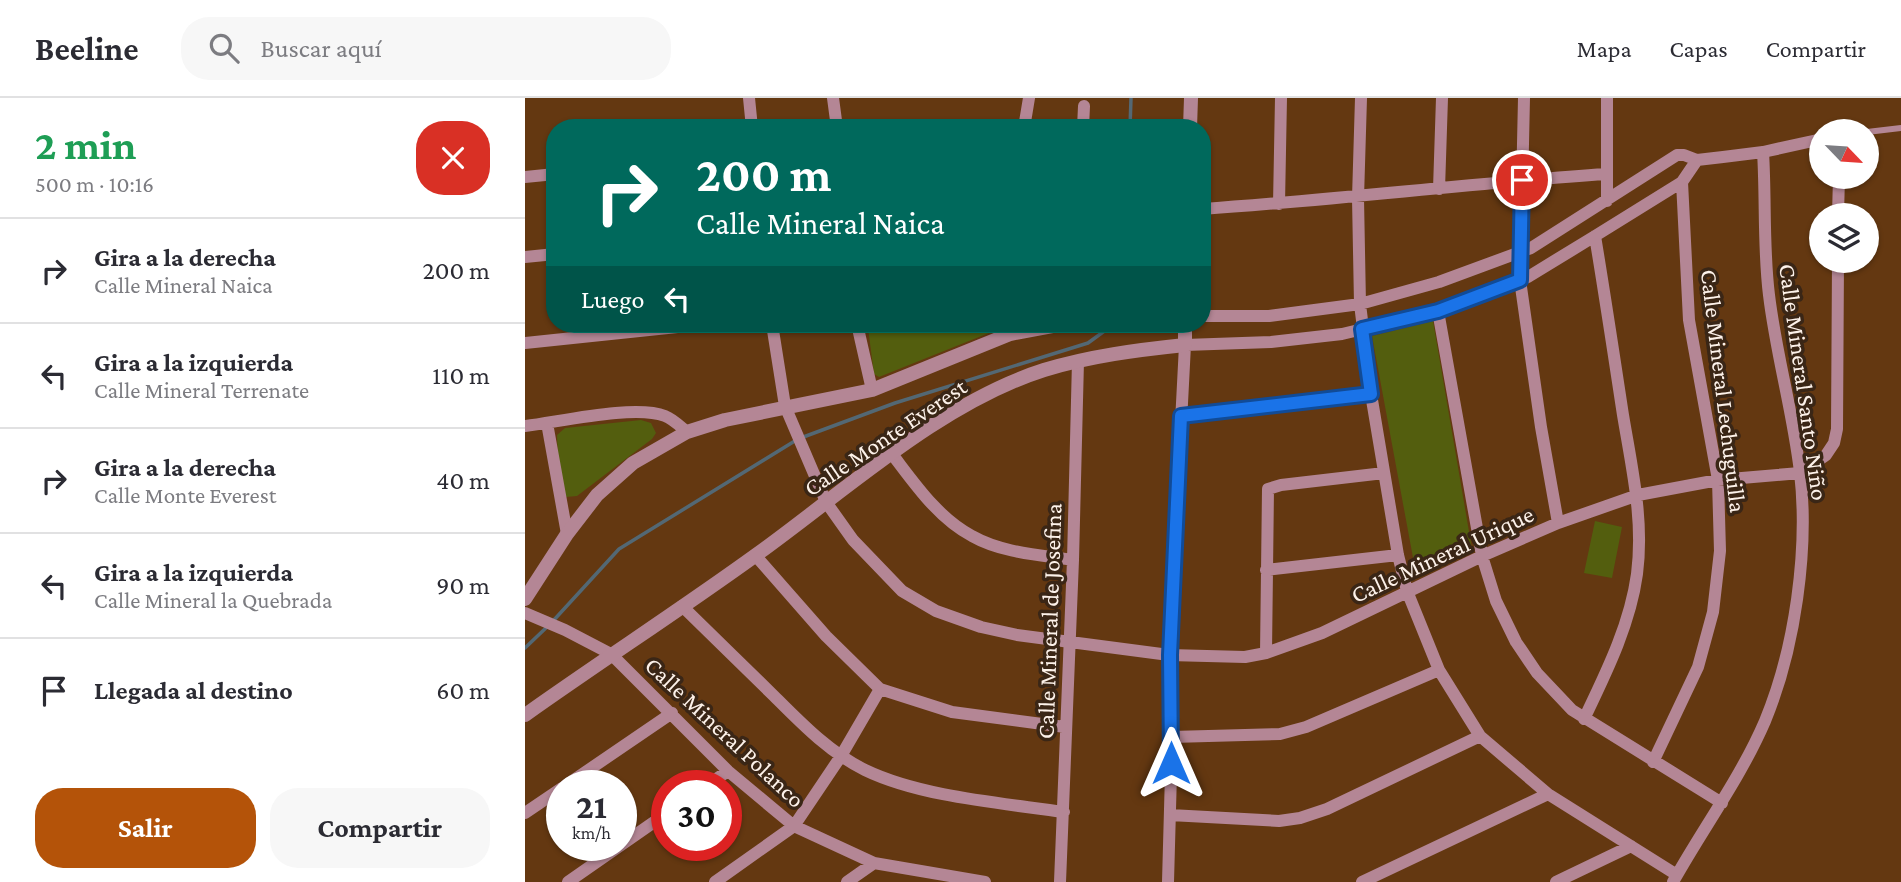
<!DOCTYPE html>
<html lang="es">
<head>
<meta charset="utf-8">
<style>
  body { margin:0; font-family:"Crimson Pro",serif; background:#f7f7f7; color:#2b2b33; height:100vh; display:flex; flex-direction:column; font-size:26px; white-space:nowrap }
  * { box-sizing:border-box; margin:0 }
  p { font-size:23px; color:#7c7c81 }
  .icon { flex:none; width:38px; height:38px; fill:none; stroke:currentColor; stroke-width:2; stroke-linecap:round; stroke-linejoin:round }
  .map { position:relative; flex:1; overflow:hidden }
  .details { display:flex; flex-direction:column; background:#fff; width:525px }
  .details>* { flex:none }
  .hud { position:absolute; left:21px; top:21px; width:665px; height:214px; border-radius:28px; box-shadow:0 2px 5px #0004; background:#00695c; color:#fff; overflow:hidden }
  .needle { width:46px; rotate:115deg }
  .fabs { position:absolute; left:1284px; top:21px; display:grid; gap:14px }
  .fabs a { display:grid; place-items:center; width:70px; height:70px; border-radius:50%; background:#fff; box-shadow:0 2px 5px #0004; font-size:35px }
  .speed { position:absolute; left:21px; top:672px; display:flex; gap:14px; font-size:35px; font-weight:700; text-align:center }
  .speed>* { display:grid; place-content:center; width:91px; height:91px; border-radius:50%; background:#fff; box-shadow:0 2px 5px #0004; line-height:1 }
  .speed small { font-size:18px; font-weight:400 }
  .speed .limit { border:10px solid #d22; background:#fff; color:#111 }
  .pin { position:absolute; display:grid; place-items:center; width:60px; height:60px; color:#fff; margin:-30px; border:4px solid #fff; border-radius:50%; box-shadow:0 2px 7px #0007 }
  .me { position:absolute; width:77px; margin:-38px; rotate:0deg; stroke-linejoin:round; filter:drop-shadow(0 0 5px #0008) }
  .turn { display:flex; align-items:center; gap:24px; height:147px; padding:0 35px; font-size:32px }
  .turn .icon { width:91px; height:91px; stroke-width:2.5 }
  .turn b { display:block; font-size:49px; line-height:60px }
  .then { display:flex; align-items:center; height:66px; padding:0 35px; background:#0003; gap:14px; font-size:26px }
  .round { display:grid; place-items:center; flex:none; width:74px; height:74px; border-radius:28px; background:#f7f7f7 }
  .headline { display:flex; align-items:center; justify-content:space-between; height:119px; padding:0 35px }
  h1 { font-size:42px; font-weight:700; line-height:52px; color:#1e9e55 }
  .cta { display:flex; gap:14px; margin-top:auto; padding:14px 35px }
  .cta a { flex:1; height:80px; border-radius:28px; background:#b45309; color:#fff; font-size:28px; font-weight:700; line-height:80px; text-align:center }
  .cta a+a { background:#f7f7f7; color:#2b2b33 }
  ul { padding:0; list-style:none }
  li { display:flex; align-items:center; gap:21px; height:105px; padding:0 35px; border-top:2px solid #e1e1e2 }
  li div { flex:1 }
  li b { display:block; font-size:26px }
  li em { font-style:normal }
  header { display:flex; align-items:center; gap:42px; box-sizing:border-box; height:98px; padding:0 35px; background:#fff; border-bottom:2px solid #e1e1e2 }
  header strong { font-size:33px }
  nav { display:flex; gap:38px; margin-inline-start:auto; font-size:24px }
  .search { width:490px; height:63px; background:#f7f7f7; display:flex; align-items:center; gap:18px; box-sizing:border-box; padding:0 24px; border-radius:28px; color:#7c7c81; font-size:26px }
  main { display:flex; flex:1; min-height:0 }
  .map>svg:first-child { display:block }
  .green { fill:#535e0e }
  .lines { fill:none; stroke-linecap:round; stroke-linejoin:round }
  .stream { stroke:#536874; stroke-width:3.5 }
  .service { stroke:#b48695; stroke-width:6 }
  .minor { stroke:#b48695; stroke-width:12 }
  .tertiary { stroke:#b48695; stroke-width:14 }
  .route-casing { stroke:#114b97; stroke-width:18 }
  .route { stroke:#1a73e8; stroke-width:12 }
  .labels { text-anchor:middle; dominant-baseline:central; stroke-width:7; stroke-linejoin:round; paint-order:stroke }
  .street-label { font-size:24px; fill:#fdf2ea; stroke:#3a2616 }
</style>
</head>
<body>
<header>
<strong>Beeline</strong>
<div class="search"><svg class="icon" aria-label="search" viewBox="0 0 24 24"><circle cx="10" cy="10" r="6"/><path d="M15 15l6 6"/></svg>Buscar aquí</div>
<nav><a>Mapa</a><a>Capas</a><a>Compartir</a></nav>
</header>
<main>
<section class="details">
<div class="headline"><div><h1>2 min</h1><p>500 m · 10:16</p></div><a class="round" style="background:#d93025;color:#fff"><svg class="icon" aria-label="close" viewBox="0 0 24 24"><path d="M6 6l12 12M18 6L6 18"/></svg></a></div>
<ul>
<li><svg class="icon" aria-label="right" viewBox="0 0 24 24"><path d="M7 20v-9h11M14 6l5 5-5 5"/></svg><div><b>Gira a la derecha</b><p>Calle Mineral Naica</p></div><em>200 m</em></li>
<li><svg class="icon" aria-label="left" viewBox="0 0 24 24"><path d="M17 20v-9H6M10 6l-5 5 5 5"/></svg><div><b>Gira a la izquierda</b><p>Calle Mineral Terrenate</p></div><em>110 m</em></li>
<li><svg class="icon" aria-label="right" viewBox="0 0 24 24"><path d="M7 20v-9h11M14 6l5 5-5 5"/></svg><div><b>Gira a la derecha</b><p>Calle Monte Everest</p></div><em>40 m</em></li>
<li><svg class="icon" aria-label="left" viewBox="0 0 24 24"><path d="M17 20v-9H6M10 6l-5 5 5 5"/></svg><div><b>Gira a la izquierda</b><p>Calle Mineral la Quebrada</p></div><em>90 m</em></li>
<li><svg class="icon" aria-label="arrive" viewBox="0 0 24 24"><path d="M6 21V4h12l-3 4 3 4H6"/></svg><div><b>Llegada al destino</b></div><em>60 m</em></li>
</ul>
<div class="cta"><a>Salir</a><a>Compartir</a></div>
</section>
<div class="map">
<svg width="1376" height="784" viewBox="0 0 1376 784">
  <rect width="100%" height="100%" fill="#643811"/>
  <path class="green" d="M 908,223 L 947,451 L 891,476 L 847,238 Z
    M 349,226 L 477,226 L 474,231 L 354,279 L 349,276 L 343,230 Z
    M 116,322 L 126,325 L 131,335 L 127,341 L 52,398 L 41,399 L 34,389 L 32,337 L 40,330 Z
    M 1070,423 L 1097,429 L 1087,480 L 1059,475 Z"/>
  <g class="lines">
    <path class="stream" d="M 605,30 L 606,0
      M 28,523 L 94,451 L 273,341 L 370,305 L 563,245 L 589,226
      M 0,550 L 23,528"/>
    <path class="service" d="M 1342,34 L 1376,30"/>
    <path class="minor" d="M 224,0 L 227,30
      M 308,0 L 312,30
      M 836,0 L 833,100 L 835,206 L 846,296 L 873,457 L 882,493 L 914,572 L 955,638 L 1023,696 L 1152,777
      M 999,0 L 995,182 L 1016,329 L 1033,425
      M 499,30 L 504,0
      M 558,30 L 559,8
      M 0,79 L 30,76
      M 914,91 L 917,0
      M 1082,103 L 1082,0
      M 754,106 L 756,0
      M 677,111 C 812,102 946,85 1081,76
      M 1313,117 L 1314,79
      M 0,159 L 30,156
      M 913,213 L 957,458 L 971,503 L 991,544 L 1012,575 L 1047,612 L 1197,705
      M 677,218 L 744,218 L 835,206 L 914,184 L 1006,150 L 1152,57 L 1159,57 L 1172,62 L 1198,59 L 1238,54 L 1297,41
      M 247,226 L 260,308 L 301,404 L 328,442 L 377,493 L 411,513 L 456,529 L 492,537 L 644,557 L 720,559 L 741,555 L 797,535 L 957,458 L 1033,425 L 1113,397 L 1193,382 L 1275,375 L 1301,357 L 1309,345 L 1312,331 L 1313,163
      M 332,226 L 347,292
      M 0,245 L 181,226
      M 656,318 L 846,296
      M 22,325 L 42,436
      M 0,328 C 34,324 110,306 140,318 C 148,321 156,329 162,334
      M 367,356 C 390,386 413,420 447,438 C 477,455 515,457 548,462
      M 230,457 L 301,538 L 355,591 L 427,614 L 540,629
      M 741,472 L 873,457
      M 157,508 C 188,538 218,568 249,598 C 276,625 305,655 340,672 C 396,699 477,705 539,714
      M 0,515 L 40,532 L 86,556 L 203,673 L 269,728 L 349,765 L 460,784
      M 741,555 L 743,391 L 756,387 L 859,375
      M 1059,621 C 1081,575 1105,527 1112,476 C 1119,422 1107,371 1098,317 C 1089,258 1080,198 1070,138
      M 647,639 L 755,636 L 781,629 L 914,572
      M 1128,664 L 1173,569 L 1188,514 L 1195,453 L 1193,382 L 1164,222 L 1157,84
      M 40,688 L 147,615
      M 181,688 L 203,673
      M 0,715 L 37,690
      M 645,717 L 754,723 L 775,720 L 802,711 L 955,638
      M 96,747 L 142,715
      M 43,784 L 96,747
      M 190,784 L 269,728 L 316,658 L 355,591
      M 322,784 L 349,765
      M 535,784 L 548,462 L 553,263
      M 643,784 L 647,639 L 644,557 L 660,247 L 746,244 L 817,236 L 913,213 L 952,199 L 1003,179 L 1070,138 L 1157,84 L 1172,62
      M 837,784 L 1023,696
      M 1031,784 L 1106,748
      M 1148,784 C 1178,730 1215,681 1240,623 C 1270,551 1284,452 1275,374 C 1268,314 1251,256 1244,197 C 1238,149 1241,102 1238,54"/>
    <path class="tertiary" d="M 665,30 L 666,0
      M 0,501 L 42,436 L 72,397 L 108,365 L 162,334 L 200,322 L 347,292 L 485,236 L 538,226
      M 0,617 C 76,563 155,512 231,457 C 319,394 415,305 519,272 C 565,258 612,252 660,247 L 660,226"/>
  </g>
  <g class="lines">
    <g class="route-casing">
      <path id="route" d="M 646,665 L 645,557 L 656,318 L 846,296 L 837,231 L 913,213 L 995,182 L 997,82"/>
    </g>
    <use href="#route" class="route"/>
  </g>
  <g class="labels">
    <g class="street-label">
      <text transform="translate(1279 284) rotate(82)">Calle Mineral Santo Niño</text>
      <text transform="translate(1199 293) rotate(83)">Calle Mineral Lechuguilla</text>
      <text transform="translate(360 339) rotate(-34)">Calle Monte Everest</text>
      <text transform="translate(917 456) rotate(-25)">Calle Mineral Urique</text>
      <text transform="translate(524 523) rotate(-88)">Calle Mineral de Josefina</text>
      <text transform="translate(200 634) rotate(43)">Calle Mineral Polanco</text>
    </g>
  </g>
</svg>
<div class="fabs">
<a><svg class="needle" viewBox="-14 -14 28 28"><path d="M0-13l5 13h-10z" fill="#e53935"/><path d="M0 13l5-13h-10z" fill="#7c7c81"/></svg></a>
<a><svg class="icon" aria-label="layers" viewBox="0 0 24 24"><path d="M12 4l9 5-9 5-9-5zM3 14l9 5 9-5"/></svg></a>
</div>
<div class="speed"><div>21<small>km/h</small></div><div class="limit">30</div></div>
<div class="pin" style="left:997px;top:82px;background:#d93025"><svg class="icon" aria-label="arrive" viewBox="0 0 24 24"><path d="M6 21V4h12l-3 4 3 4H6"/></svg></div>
<svg class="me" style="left:646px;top:665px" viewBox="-20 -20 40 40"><path d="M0-17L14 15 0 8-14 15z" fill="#1a73e8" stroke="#fff" stroke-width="4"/></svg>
<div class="hud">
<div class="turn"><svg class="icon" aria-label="right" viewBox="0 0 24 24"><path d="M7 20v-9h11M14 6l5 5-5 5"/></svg><div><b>200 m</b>Calle Mineral Naica</div></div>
<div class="then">Luego<svg class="icon" aria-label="left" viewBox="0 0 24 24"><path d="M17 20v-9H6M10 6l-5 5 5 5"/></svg></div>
</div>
</div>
</main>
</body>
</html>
